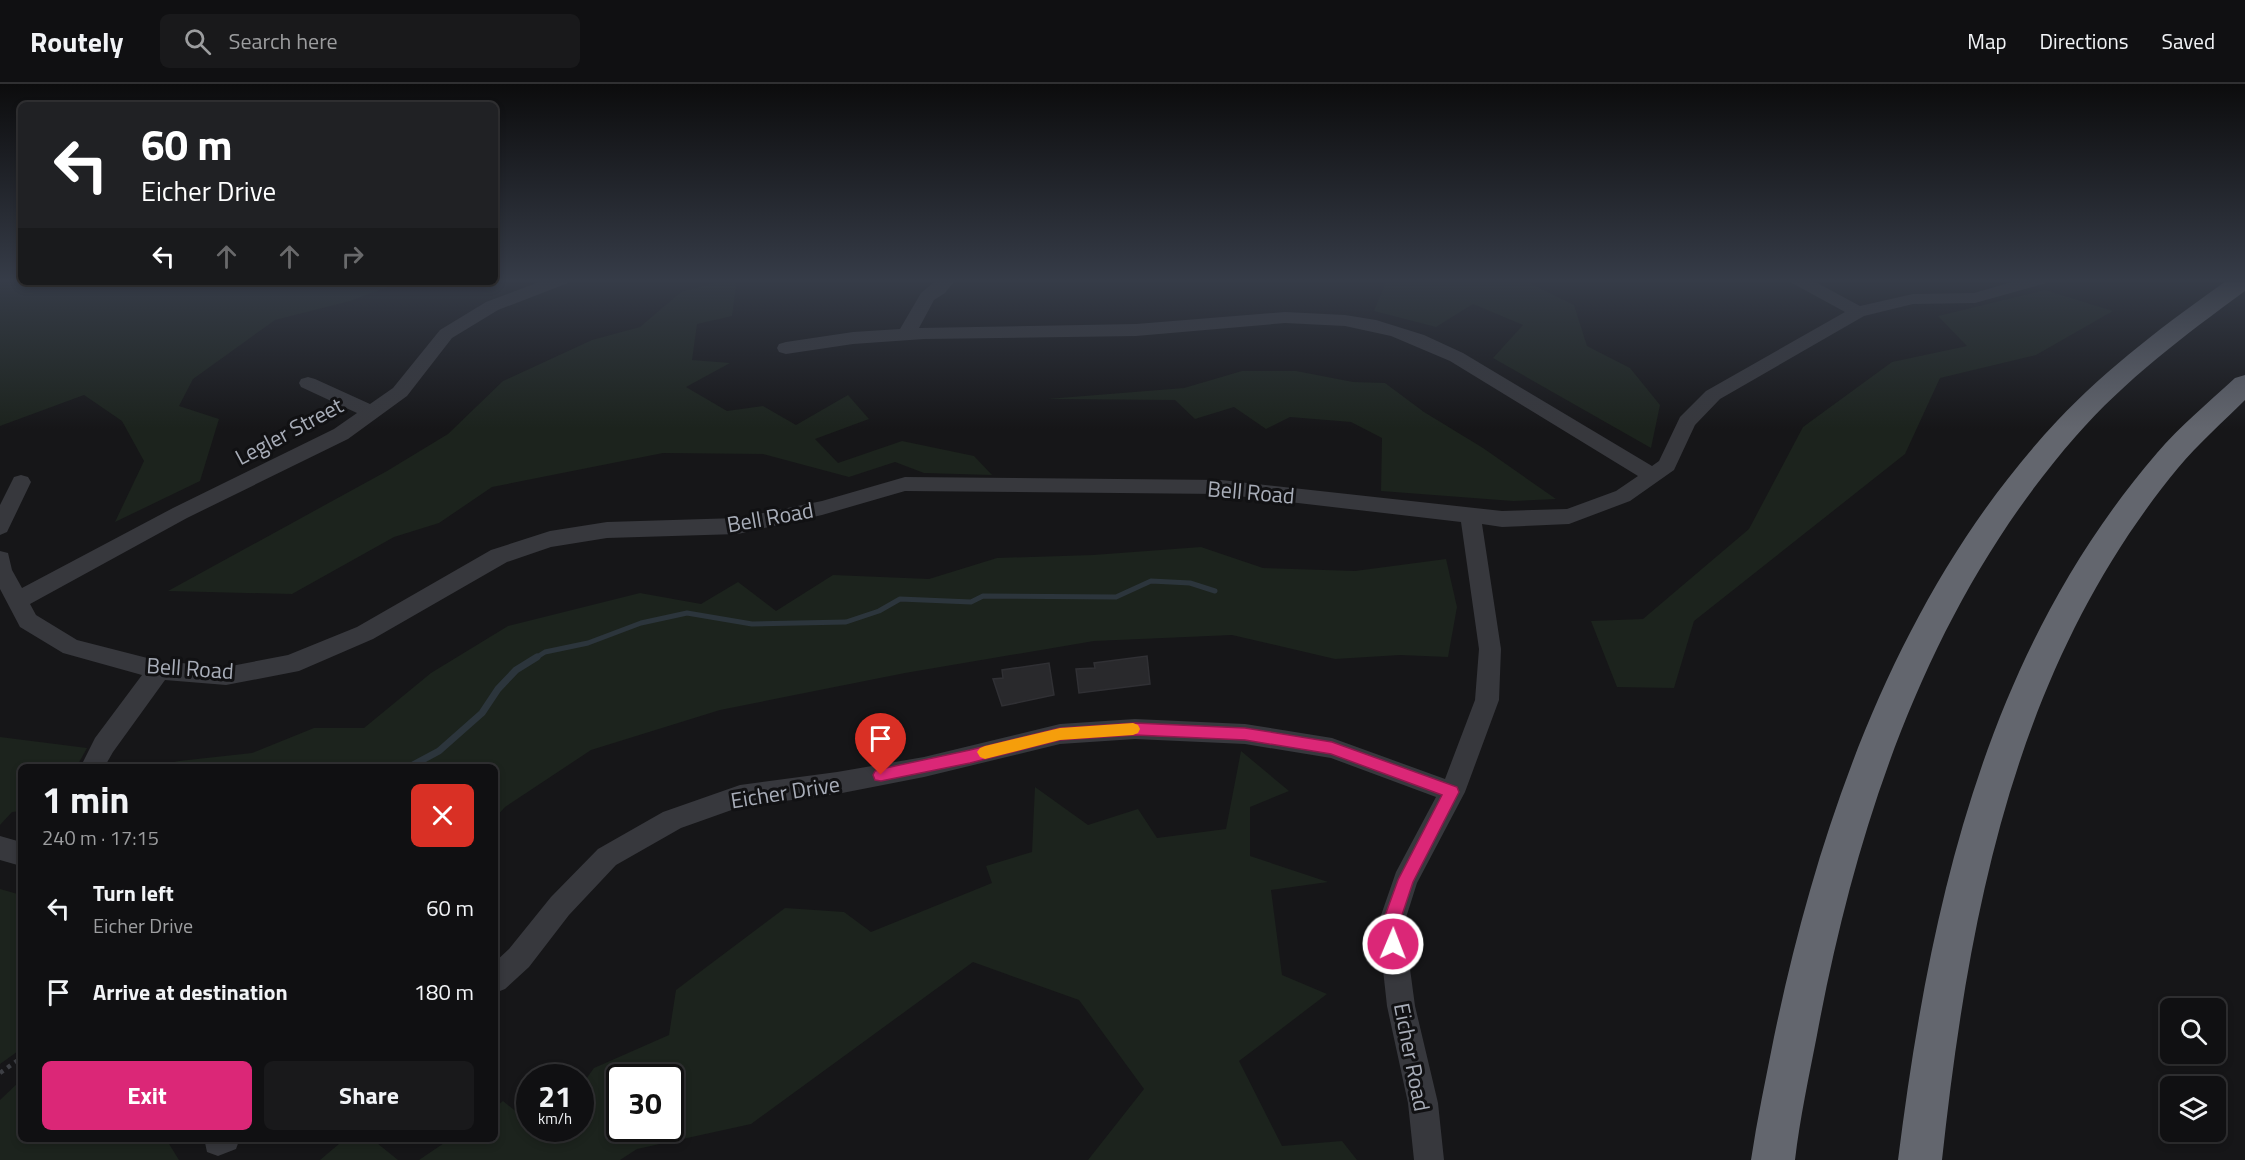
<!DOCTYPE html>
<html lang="en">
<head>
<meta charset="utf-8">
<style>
  body { margin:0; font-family:"Titillium Web",sans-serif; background:#19191b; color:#f1f3f6; height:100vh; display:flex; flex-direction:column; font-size:22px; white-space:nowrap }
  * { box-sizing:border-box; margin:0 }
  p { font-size:20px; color:#9c9d9f }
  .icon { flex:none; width:33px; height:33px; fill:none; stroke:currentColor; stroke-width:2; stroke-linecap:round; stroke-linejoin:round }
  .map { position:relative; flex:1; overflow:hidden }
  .drawer { position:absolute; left:18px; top:680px; width:480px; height:378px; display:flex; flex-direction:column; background:#101012; border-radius:9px; box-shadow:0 3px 9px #0003,0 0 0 2px #303032 }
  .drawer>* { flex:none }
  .banner { position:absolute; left:18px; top:18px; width:480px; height:183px; border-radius:9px; box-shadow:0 3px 9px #0003,0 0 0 2px #303032; background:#202124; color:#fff; overflow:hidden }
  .fabs { position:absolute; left:2160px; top:914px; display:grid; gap:12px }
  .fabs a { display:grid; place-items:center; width:66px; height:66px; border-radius:9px; background:#101012; box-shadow:0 3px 9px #0003,0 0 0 2px #303032; font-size:30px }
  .speed { position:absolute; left:516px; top:980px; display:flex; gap:12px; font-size:30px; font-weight:700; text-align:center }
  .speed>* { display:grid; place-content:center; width:78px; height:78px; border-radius:50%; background:#101012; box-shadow:0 3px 9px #0003,0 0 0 2px #303032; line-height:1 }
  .speed small { font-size:15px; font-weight:400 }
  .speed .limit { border:3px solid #111; border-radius:9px; background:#fff; color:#111 }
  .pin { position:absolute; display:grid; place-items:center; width:51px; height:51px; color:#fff; margin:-62px -26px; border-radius:50% 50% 50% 0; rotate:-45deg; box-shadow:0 0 6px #0007 }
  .pin .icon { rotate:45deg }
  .me { position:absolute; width:66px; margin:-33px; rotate:1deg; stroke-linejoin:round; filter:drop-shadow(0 0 4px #0008) }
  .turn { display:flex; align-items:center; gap:21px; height:126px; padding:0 24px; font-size:27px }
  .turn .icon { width:78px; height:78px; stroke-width:2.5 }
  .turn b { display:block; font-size:42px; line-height:51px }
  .lanes { display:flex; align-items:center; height:57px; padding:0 24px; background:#0003; justify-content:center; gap:30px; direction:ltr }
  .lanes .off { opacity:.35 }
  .round { display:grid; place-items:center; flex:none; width:63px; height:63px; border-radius:9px; background:#19191b }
  .summary { display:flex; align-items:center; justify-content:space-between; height:102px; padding:0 24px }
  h1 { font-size:36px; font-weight:700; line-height:45px }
  .primary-button { display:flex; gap:12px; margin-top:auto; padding:12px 24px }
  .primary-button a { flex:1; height:69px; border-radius:9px; background:#db2777; color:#fff; font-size:24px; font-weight:700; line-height:69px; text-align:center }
  .primary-button a+a { background:#19191b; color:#f1f3f6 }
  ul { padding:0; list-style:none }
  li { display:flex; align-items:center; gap:18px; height:84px; padding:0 24px }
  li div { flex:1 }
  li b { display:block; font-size:22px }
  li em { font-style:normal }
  header { display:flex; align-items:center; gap:36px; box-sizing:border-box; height:84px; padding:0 30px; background:#101012; border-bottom:2px solid #303032 }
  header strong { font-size:28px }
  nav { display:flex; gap:33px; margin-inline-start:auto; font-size:21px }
  .search { width:420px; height:54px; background:#19191b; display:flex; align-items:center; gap:15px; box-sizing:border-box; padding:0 21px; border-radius:9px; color:#9c9d9f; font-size:22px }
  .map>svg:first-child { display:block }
  .green { fill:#1c231d; fill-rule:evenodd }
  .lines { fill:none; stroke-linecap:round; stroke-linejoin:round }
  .stream-far1 { stroke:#2c353c; stroke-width:5 }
  .stream { stroke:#2c353c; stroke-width:7 }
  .building { fill:#29292c; stroke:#303034; stroke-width:1.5 }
  .path { stroke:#3d3f44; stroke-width:4.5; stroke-dasharray:4 5; stroke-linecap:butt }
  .minor { fill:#37383d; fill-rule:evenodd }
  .highway { fill:#63666e; fill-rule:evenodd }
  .route { fill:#db2777; stroke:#8e194d; stroke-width:1.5 }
  .slow { fill:#f59e0b }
  .labels { text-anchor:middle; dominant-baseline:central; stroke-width:6; stroke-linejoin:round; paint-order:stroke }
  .street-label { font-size:22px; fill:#a8adb8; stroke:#111113 }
</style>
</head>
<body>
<header>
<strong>Routely</strong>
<div class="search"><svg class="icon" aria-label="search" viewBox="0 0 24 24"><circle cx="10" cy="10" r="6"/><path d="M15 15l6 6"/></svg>Search here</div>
<nav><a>Map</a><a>Directions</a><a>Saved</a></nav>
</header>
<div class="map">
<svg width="2245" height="1076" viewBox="0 0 2245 1076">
  <rect width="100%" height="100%" fill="#161618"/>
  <path class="green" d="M 0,195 L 21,195 L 21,198 L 402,198 L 350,217 L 275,236 L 193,295 L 179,322 L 219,335 L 200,397 L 115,438 L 144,377 L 122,337 L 84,311 L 0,342 Z
    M 730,195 L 737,195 L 732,232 L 697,240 L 692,276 L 730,279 L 686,303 L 727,327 L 763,322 L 796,341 L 848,311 L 869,335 L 815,355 L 838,379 L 902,357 L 974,372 L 992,391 L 924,389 L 895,378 L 849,393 L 763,370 L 663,369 L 492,403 L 439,439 L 394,453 L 292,510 L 168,507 L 387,387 L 448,350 L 503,297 L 592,256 L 640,243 L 681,208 Z
    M 1387,195 L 1521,195 L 1574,221 L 1587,262 L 1630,284 L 1660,321 L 1651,364 L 1493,274 L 1523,241 L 1473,220 L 1436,243 L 1374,227 Z
    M 2045,206 L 2113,227 L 2036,271 L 1940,294 L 1905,370 L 1694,537 L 1674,604 L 1617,603 L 1591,537 L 1643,535 L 1749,445 L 1803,343 L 1892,278 L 1967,262 L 1938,232 Z
    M 1242,287 L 1296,287 L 1353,298 L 1385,299 L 1424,328 L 1483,364 L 1556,415 L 1513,417 L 1381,407 L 1382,354 L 1351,338 L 1290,333 L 1266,345 L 1234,323 L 1195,335 L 1175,316 L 1047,315 L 1184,304 Z
    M 1201,463 L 1263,484 L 1355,487 L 1446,475 L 1457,523 L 1448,573 L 1400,571 L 1335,575 L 1232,551 L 1094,557 L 905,589 L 720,626 L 591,666 L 505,723 L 495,734 L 495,682 L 154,682 L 179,677 L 252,669 L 314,644 L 364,644 L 431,589 L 508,542 L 640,509 L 701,520 L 738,498 L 776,527 L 833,491 L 929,495 L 997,474 L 1093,471 Z
    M 0,653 L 87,664 L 77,682 L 21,682 L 21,727 L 12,728 L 0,741 Z
    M 1241,667 L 1289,707 L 1250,723 L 1250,772 L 1328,798 L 1271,806 L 1282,891 L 1327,910 L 1239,977 L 1282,1062 L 1342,1057 L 1357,1076 L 1088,1076 L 1144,1005 L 1079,916 L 973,878 L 751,1040 L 637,1065 L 620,1076 L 419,1076 L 450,1055 L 495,1054 L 495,1023 L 503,1017 L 529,1038 L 530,1044 L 536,1044 L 544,1050 L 549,1044 L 580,1044 L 581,1002 L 594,984 L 669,951 L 676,906 L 785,824 L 844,828 L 871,848 L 992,799 L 986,782 L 1032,768 L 1035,703 L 1088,741 L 1138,725 L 1157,754 L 1226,745 ZM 620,993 L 670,993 L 670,1044 L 620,1044 Z
    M 0,805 L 21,811 L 21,965 L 0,980 Z
    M 21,996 L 21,1054 L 166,1055 L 179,1076 L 0,1076 L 0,1016 Z
    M 346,1054 L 372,1055 L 398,1076 L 320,1076 Z"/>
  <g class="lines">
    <path class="stream-far1" d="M 534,575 L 545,568 L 588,559 L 641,539 L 687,529 L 752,540 L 846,538 L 879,527 L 900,515 L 971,518 L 983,512 L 1116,513 L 1151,497 L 1190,499 L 1215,507"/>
    <path class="stream" d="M 411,682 L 439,667 L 482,629 L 498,605 L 516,586 L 537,573"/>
  </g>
  <path class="building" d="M 1147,572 L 1150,600 L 1079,609 L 1076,585 L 1095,584 L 1094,579 Z
    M 1049,579 L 1054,611 L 1002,622 L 993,595 L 1003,594 L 1002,586 Z"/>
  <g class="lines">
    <path class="path" d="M 0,989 L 21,974"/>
    <path class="minor" d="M 547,195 L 571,195 L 568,199 L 498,226 L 452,254 L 407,312 L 348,355 L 187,434 L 30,520 L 36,531 L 77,556 L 159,577 L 226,583 L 288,571 L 357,543 L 491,466 L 550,447 L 607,438 L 738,434 L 822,417 L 905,393 L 1221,396 L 1502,427 L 1567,425 L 1616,407 L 1638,392 L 1450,277 L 1391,252 L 1345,242 L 1285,239 L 1136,252 L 924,255 L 853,260 L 786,270 L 779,268 L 777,264 L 779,260 L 786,258 L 853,248 L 900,245 L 921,209 L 938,195 L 956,195 L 945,209 L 934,216 L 919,244 L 1136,240 L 1285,228 L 1345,231 L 1376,236 L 1424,251 L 1463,269 L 1652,382 L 1659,377 L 1680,333 L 1706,307 L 1845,228 L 1792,199 L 1789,195 L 1810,195 L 1860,222 L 1913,210 L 1974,209 L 2022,195 L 2049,195 L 2046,199 L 1975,219 L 1913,220 L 1864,232 L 1720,315 L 1695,341 L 1674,386 L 1630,417 L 1569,440 L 1502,443 L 1482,440 L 1501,565 L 1499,616 L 1465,708 L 1417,799 L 1404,840 L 1415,922 L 1438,1019 L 1444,1076 L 1414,1076 L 1408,1019 L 1387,922 L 1378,840 L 1396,788 L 1436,713 L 1331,674 L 1245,660 L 1135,655 L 1060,660 L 924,693 L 837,710 L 740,723 L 681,744 L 616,781 L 569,831 L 529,883 L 505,905 L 495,909 L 495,878 L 509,865 L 551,813 L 598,765 L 663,728 L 740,701 L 837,688 L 924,673 L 1060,640 L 1135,635 L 1245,640 L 1332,654 L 1445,695 L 1475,616 L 1479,565 L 1461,438 L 1221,410 L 905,407 L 822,431 L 738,450 L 607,454 L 551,463 L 507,478 L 373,555 L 299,587 L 226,601 L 165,596 L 113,668 L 105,682 L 81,682 L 95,654 L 142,591 L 63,569 L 20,543 L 0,505 L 0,467 L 8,469 L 12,486 L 22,504 L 173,424 L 334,345 L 357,329 L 301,303 L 299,299 L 301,295 L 308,293 L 315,295 L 370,320 L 393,304 L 440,246 L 486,218 Z
      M 21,391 L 28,393 L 31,398 L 7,448 L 0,451 L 0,421 L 14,393 Z
      M 0,752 L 21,758 L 21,782 L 0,776 Z
      M 204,1054 L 240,1054 L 236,1065 L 218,1072 L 207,1068 Z"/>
    <path class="highway" d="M 2229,195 L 2245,195 L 2245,207 C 2185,251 2125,296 2076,352 C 1929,520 1857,736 1817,951 C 1809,992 1800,1034 1795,1076 L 1751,1076 C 1757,1035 1766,994 1774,953 C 1820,733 1900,505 2057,337 C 2108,283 2168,238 2229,195 Z
      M 2245,291 L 2245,316 C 2223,338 2198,360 2178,384 C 2015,582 1969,828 1942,1076 L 1898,1076 C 1930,822 1985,569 2157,369 C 2180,342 2209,318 2235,294 Z"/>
  </g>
  <linearGradient id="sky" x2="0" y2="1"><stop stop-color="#0c0c0d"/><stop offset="0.57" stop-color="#363c48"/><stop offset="1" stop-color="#363c48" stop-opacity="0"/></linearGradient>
  <rect width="2245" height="345" fill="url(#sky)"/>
  <path class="route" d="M 1135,639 L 1245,644 L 1332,658 L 1457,703 L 1459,708 L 1413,798 L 1399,840 L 1402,860 L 1399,866 L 1393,868 L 1387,866 L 1382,840 L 1398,796 L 1442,711 L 1331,670 L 1245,656 L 1135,651 L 1060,656 L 970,679 L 881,697 L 875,696 L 873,691 L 875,687 L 881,685 L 970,666 L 1060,644 Z"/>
  <path class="slow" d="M 1133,639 L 1138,641 L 1140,645 L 1138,649 L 1133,651 L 1060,656 L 985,675 L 980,673 L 977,668 L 980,664 L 985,662 L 1060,644 Z"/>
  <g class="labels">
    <g class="street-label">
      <text transform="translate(289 347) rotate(-28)">Legler Street</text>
      <text transform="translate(1251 408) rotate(5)">Bell Road</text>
      <text transform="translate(770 433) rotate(-10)">Bell Road</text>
      <text transform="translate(190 584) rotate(4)">Bell Road</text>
      <text transform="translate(785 708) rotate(-9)">Eicher Drive</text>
      <text transform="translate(1412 973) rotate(79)">Eicher Road</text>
    </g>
  </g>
</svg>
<div class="fabs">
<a><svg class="icon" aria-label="search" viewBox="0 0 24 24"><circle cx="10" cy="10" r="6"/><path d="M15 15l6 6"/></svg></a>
<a><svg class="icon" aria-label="layers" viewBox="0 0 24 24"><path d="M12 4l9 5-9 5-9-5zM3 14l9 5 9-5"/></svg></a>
</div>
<div class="speed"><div>21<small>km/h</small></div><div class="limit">30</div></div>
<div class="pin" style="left:881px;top:691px;background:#d93025"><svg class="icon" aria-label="arrive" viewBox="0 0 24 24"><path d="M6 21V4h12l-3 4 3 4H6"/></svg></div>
<svg class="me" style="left:1393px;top:860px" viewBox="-20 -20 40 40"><circle r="17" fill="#db2777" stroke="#fff" stroke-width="3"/><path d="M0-11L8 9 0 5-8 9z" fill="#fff"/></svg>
<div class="banner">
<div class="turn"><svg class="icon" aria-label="left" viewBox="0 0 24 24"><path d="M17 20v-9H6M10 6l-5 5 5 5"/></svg><div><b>60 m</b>Eicher Drive</div></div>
<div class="lanes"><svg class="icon" aria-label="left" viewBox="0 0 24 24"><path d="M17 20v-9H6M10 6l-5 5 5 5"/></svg><svg class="icon off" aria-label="ahead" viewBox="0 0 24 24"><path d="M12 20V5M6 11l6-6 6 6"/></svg><svg class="icon off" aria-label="ahead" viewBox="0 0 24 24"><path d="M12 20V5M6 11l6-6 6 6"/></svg><svg class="icon off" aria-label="right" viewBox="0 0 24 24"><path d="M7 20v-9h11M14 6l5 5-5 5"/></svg></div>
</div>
<section class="drawer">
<div class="summary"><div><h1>1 min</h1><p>240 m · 17:15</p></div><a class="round" style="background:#d93025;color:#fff"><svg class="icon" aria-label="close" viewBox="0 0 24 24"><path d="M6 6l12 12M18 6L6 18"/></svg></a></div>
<ul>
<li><svg class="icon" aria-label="left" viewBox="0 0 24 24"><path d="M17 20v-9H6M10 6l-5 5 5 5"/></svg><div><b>Turn left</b><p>Eicher Drive</p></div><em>60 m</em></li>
<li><svg class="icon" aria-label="arrive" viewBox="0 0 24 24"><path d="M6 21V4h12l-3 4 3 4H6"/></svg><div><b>Arrive at destination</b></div><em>180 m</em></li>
</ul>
<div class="primary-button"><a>Exit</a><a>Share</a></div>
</section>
</div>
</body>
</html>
